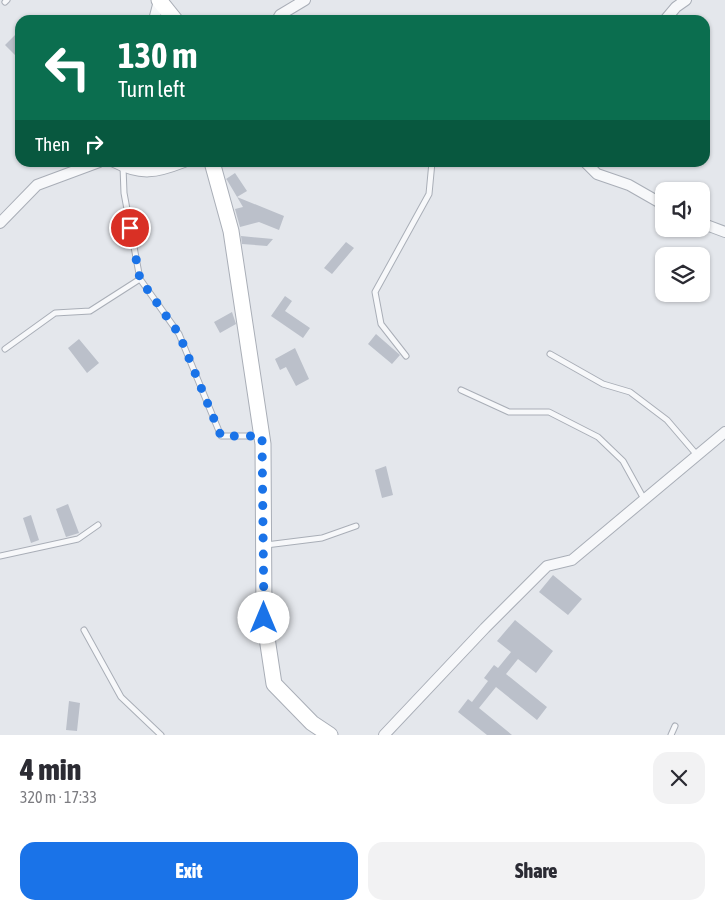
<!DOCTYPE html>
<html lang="en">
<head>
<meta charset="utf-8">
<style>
  body { margin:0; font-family:"Asap Condensed",sans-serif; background:#f2f2f3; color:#2b2b33; height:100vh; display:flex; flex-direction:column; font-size:19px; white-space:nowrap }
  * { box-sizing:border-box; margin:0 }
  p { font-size:16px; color:#7c7c81 }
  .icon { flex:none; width:28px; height:28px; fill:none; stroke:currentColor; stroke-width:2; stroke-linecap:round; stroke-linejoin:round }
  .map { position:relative; height:735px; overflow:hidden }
  .drawer { display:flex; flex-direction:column; background:#fff; flex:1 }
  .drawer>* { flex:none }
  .guide { position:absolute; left:15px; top:15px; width:695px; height:152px; border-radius:15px; box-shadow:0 1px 4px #0004; background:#0b6e4f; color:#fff; overflow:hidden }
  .fabs { position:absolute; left:655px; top:182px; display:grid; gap:10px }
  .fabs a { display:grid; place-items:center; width:55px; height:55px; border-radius:10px; background:#fff; box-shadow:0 1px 4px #0004; font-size:25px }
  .pin { position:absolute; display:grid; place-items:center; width:42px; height:42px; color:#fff; margin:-21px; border:2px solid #fff; border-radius:50%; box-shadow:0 1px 5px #0007 }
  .me { position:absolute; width:55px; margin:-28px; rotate:0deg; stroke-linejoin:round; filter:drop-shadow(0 0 4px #0008) }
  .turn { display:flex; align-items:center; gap:18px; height:105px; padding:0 20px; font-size:22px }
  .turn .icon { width:65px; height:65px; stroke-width:2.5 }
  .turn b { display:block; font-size:35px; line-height:42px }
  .then { display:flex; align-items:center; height:48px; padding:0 20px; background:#0003; gap:10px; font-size:19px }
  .round { display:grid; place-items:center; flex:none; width:52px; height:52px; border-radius:15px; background:#f2f2f3 }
  .headline { display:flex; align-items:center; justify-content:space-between; height:85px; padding:0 20px }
  h1 { font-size:30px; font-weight:800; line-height:38px }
  .cta { display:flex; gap:10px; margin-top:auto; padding:10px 20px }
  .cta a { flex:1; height:58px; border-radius:15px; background:#1a73e8; color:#fff; font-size:20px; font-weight:800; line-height:58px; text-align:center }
  .cta a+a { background:#f2f2f3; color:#2b2b33 }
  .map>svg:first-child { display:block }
  .building { fill:#bbc0ca }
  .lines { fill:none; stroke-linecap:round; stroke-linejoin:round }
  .lane-casing { stroke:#a9aeb7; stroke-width:7 }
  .street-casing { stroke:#a9aeb7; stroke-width:12 }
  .secondary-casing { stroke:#a9aeb7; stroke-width:17 }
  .lane { stroke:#f7f8fa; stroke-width:5 }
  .street { stroke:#f7f8fa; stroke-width:10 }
  .secondary { stroke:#fff; stroke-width:15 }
  .route { stroke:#1a73e8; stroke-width:9; stroke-dasharray:0 16.2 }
</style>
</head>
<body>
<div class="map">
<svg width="725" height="735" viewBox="0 0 725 735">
  <rect width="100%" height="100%" fill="#e4e7ec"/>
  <path class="building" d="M 20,30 L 20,52 L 16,56 L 5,45 Z
    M 235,173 L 247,191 L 237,197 L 284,216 L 279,230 L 259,222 L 240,227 L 235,209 L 243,207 L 227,180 L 226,179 Z
    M 241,236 L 273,239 L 267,246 L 242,244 Z
    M 346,242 L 354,248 L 332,274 L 324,268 Z
    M 285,296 L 292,301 L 285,311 L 310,328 L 303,338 L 271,316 Z
    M 232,312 L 236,324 L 220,333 L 214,322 Z
    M 376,334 L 400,355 L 392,364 L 368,344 Z
    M 79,339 L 99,363 L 87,373 L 68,348 Z
    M 295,348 L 309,379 L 296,386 L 286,367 L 280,370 L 275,359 Z
    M 386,466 L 393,495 L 382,498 L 375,470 Z
    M 68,504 L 79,533 L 66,537 L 56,509 Z
    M 31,515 L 39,540 L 31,543 L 23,518 Z
    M 553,575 L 582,599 L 568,615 L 539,592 Z
    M 515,620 L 553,651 L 536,673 L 518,659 L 506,674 L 547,707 L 537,720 L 496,687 L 479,708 L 512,735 L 487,735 L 458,712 L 468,699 L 472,702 L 488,681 L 484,678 L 494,665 L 498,668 L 511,652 L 497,641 Z
    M 69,701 L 80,703 L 77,731 L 66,730 Z"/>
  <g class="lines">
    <g class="lane-casing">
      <path id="lane" d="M 5,2 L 7,0
        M 123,167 L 124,193 L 140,279 L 179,334 L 221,436 L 260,436
        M 5,349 L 55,313 L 90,311 L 140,279
        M 550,354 L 603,384 L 630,392 L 667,420 L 697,455
        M 406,356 L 381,324 L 375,292 L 429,194 L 432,162
        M 461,390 L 509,412 L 549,412 L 598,437 L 623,461 L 644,499
        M 266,545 L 322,538 L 356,526
        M 0,556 L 78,539 L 98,525
        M 84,630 L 121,697 L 161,735
        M 671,735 L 675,726"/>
    </g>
    <g class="street-casing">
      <path id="street" d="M 154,20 L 159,1
        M 277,20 L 280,15 L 305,0
        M 665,20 L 676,7 L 686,0
        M 114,162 C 141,176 156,173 184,162
        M 585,162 L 597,174 L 629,185 L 664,205
        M 0,223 L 37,185 L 99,162
        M 701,223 L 725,232
        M 384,735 L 485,628 L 547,566 L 572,560 L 725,432"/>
    </g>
    <g class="secondary-casing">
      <path id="secondary" d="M 159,0 L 175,20
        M 212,162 L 231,231 L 263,444 L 264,618 L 274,684 L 312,723 L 330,735"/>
    </g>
    <use href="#lane" class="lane"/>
    <use href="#street" class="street"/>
    <use href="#secondary" class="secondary"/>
  </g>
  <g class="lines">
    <path class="route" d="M 130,228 L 140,279 L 179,334 L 221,436 L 262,436 L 264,618"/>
  </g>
</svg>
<div class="fabs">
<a><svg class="icon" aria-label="sound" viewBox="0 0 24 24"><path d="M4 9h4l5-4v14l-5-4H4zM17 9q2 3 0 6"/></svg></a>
<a><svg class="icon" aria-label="layers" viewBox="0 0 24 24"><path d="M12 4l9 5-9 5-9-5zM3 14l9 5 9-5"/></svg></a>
</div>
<div class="pin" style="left:130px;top:228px;background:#d93025"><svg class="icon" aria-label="arrive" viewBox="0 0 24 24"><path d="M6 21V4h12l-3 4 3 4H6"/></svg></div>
<svg class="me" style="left:264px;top:618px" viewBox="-20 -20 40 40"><circle r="19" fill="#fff"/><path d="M0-13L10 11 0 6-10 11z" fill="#1a73e8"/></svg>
<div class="guide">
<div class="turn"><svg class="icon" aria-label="left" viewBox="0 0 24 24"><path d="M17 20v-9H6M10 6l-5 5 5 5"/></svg><div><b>130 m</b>Turn left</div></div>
<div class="then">Then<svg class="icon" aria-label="right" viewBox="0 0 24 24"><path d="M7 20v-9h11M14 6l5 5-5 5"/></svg></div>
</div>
</div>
<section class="drawer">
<div class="headline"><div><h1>4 min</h1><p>320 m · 17:33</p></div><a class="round"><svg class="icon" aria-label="close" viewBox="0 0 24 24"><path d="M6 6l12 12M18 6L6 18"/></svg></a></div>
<div class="cta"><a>Exit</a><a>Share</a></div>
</section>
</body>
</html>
